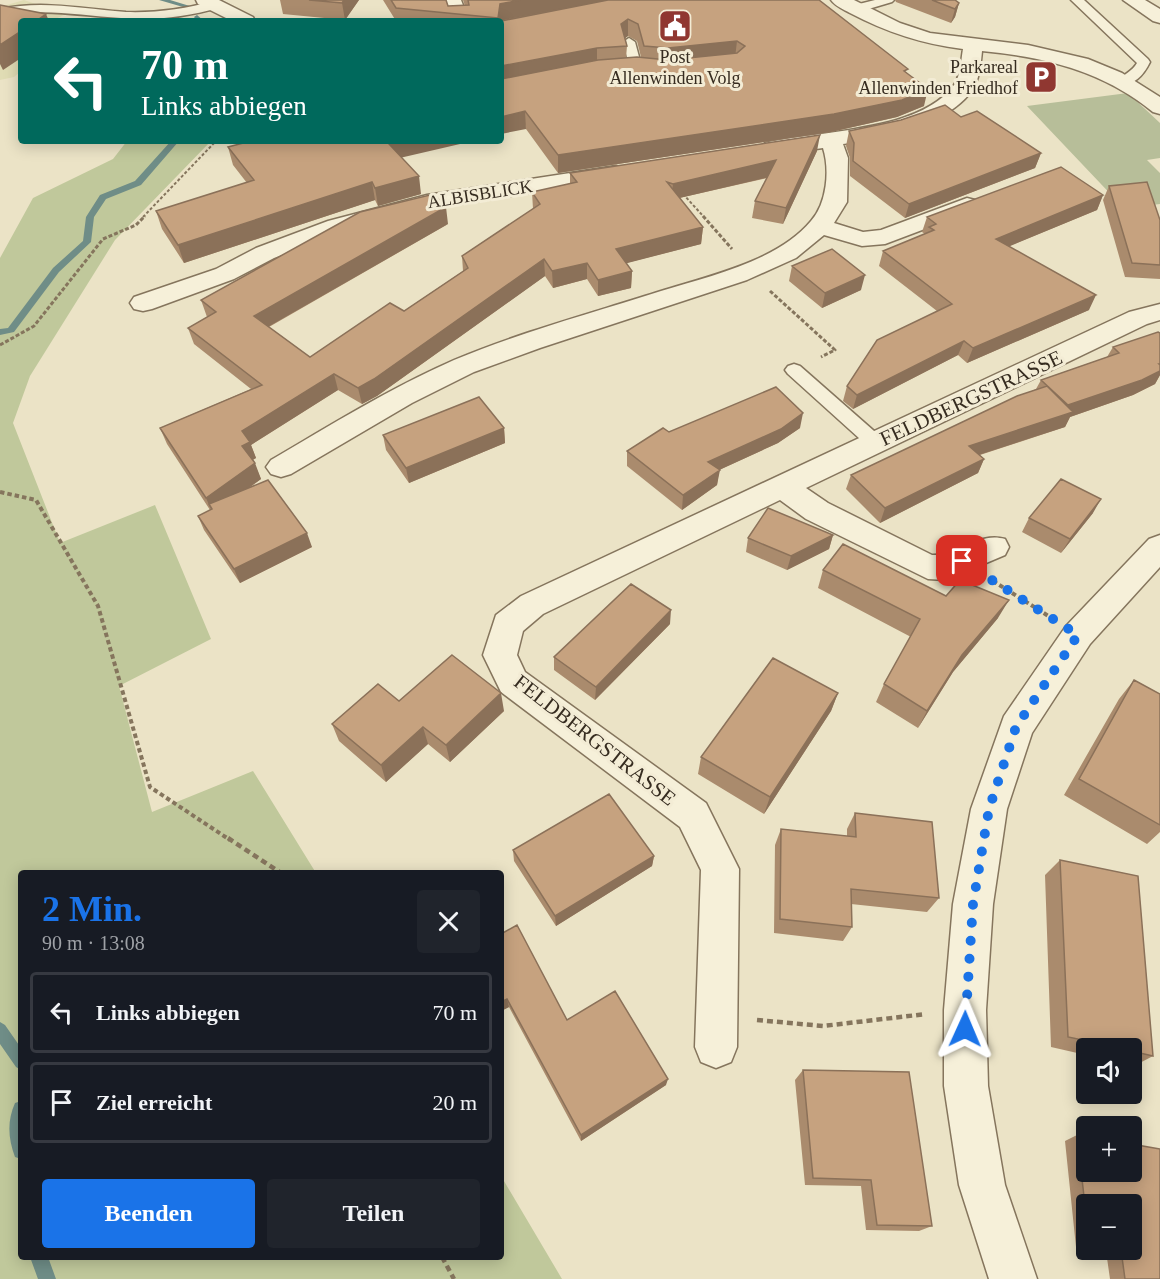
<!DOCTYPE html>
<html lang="de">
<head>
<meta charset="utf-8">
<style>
  body { margin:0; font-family:"Times New Roman",serif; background:#20242c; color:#f1f3f6; height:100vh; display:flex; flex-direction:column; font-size:22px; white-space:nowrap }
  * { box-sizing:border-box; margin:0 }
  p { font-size:20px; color:#9ea1a6 }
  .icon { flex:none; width:33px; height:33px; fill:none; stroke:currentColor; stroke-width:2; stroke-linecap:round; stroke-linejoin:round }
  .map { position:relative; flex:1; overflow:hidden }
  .drawer { position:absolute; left:18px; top:870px; width:486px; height:390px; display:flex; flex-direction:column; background:#171b24; border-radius:6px; box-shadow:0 3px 15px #0003 }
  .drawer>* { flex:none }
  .guide { position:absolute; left:18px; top:18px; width:486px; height:126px; border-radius:6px; box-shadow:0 3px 15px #0003; background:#00695c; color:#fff; overflow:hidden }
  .tools { position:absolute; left:1076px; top:1038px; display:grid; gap:12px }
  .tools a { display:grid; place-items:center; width:66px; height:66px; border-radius:6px; background:#171b24; box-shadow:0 3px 15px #0003; font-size:30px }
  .pin { position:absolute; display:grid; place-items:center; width:51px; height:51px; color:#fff; margin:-26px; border-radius:12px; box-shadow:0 3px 9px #0006 }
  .me { position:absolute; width:66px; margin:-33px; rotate:1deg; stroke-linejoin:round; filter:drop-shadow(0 0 4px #0008) }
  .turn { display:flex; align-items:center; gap:21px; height:126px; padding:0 24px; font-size:27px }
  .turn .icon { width:78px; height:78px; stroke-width:2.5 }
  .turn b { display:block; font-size:42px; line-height:51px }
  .round { display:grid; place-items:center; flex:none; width:63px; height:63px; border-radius:6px; background:#20242c }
  .head { display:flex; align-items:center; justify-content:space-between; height:102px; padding:0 24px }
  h1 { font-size:36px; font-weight:600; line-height:45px; color:#1a73e8 }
  .primary-button { display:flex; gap:12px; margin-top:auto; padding:12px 24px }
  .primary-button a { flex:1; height:69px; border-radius:6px; background:#1a73e8; color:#fff; font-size:24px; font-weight:600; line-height:69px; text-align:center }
  .primary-button a+a { background:#20242c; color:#f1f3f6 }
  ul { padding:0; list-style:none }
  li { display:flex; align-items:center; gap:18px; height:81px; margin:0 12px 9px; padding:0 12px; border:3px solid #363941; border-radius:6px }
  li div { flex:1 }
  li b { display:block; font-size:22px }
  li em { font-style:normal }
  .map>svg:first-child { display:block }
  .farmland { fill:#e0dcb4 }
  .green { fill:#c0c89b }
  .cemetery { fill:#b7be99 }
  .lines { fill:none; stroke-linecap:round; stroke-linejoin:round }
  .stream { fill:#6f8d87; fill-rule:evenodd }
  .service-casing { stroke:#85755d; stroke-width:3 }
  .minor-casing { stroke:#85755d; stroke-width:3 }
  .tertiary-casing { stroke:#85755d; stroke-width:3 }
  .path-far3 { stroke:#85755d; stroke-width:2; stroke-dasharray:3 2; stroke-linecap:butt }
  .path-far2 { stroke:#85755d; stroke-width:3; stroke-dasharray:4 2; stroke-linecap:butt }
  .path-far1 { stroke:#85755d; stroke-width:4; stroke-dasharray:4.5 3; stroke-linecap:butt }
  .path { stroke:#85755d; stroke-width:4.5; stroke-dasharray:6 4; stroke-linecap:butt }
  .service { fill:#f6f0d9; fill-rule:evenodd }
  .minor { fill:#f6f0d9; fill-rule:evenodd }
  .tertiary { fill:#f6f0d9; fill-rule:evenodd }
  .wall { fill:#aa8b6d; fill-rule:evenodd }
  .shaded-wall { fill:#8b7159 }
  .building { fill:#c6a27f; stroke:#8b7159; stroke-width:1.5 }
  .route { stroke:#1a73e8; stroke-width:10; stroke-dasharray:0 18 }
  .labels { text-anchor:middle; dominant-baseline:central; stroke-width:6; stroke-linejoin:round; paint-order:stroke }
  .far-poi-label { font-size:18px; fill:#362c20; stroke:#f3ecd5 }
  .far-street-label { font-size:18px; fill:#362c20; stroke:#f3ecd5 }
  .street-label { font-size:21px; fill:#362c20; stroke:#f3ecd5 }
</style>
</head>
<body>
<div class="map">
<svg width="1160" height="1279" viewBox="0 0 1160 1279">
  <rect width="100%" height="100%" fill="#ebe3c6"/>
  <path class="farmland" d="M 24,0 L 66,14 L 51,21 L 21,21 L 21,71 L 14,77 L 0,80 L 0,7 Z"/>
  <path class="green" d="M 127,141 L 211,141 L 115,240 L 30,376 L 13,423 L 60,543 L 155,505 L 211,639 L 119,686 L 152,812 L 253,771 L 316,873 L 21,873 L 21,1257 L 501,1257 L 501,1176 L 562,1279 L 0,1279 L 0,258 L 33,198 L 113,159 Z"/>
  <path class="cemetery" d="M 1128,93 L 1160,123 L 1160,158 L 1147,160 L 1160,173 L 1160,204 L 1134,207 L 1119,203 L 1027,106 Z"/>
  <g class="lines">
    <path class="stream" d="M 159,0 L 170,0 L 193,7 L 190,9 Z
      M 197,15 L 204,21 L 197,21 L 194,17 Z
      M 171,141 L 179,141 L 141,185 L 106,199 L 94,217 L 91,242 L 59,272 L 14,332 L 0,335 L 0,329 L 8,328 L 53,268 L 83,241 L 86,217 L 100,195 L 135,181 Z
      M 0,1022 L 5,1025 L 21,1048 L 21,1070 L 16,1067 L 0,1044 Z
      M 21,1101 L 21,1159 L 15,1157 C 8,1138 7,1121 15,1103 Z
      M 30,1257 L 48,1257 L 56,1279 L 38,1279 Z"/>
    <g class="service-casing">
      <path id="service" d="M 875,0 L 894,0 L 892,2 L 855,13 L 849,9 L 851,6 Z
        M 1071,0 L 1084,0 L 1148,59 L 1150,62 C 1144,74 1135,86 1120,84 L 1119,81 C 1124,73 1132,72 1137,63 Z
        M 214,1 L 218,2 L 218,8 C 186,17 154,21 121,18 C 80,16 41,7 0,17 L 0,9 C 43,0 83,9 126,12 C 156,13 185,9 214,1 Z
        M 629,38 L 635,42 L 642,68 L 636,72 L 615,72 L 614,69 L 615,66 L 629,65 L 623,42 Z
        M 794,364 L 800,366 L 882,438 L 885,443 L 882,448 L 876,449 L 870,448 L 788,374 L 785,370 L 788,366 Z"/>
    </g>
    <g class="minor-casing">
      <path id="minor" d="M 443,0 L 461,0 L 469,21 L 451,21 Z
        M 831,0 L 854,0 L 900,23 L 930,33 L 1028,45 L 1088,59 L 1122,73 L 1160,97 L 1160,114 L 1153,112 C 1103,71 1045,57 982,51 C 981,62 980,73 976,83 C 957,124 883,138 843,144 L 848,158 L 847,202 L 834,223 L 863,232 L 881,230 L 967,198 L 975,200 L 979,205 L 975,210 L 885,244 L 862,246 L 824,235 L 796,258 L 747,280 L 540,348 L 474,372 L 412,403 L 291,474 L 281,477 L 271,474 L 266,467 L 271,460 C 331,425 390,388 454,360 C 521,332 592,313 661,291 C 709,276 778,261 811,221 C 827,203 830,170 823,148 L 773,155 L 765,153 L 762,148 L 765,143 C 818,130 919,133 954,85 C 961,75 961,60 963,49 C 922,44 886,32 850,13 C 843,9 835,6 831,0 Z
        M 616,166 L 624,168 L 627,173 L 624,178 L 428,209 L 344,231 L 274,258 L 234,279 L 152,309 L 143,311 L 134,309 L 130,303 L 134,297 L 216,269 L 256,248 L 328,221 L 427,195 Z
        M 1160,304 L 1160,320 L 1147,324 L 806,488 L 828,503 L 932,555 C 958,556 979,531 1005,539 L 1009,547 L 1005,555 L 946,580 L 928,579 L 806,519 L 780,500 L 543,614 L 523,631 L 517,655 L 525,672 L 706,803 L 739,869 L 737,1047 L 731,1062 L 716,1068 L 701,1062 L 695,1047 L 701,870 L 680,827 L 501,692 L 483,655 L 496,615 L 521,596 L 1129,312 Z
        M 1160,535 L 1160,567 L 1090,644 L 1032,733 L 1007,809 L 993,904 L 986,1010 L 988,1086 L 1005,1185 L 1037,1279 L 989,1279 L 959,1185 L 944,1086 L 944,1010 L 953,904 L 971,809 L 1004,716 L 1066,626 L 1149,539 Z"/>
    </g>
    <g class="tertiary-casing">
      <path id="tertiary" d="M 196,0 L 219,0 L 253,17 L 255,21 L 232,21 L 198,4 Z
        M 1123,0 L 1145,0 L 1160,9 L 1160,23 L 1153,21 Z"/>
    </g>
    <path class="path-far3" d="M 683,194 L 704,217
      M 143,217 L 216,141"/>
    <path class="path-far2" d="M 703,216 L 732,249
      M 770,291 L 835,350 L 821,357
      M 0,345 L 34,326 L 103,239 L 136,225 L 145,216"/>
    <path class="path-far1" d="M 0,492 L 36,500 L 98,606 L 150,787 L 230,840
      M 993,581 L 1050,617"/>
    <path class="path" d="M 228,838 L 281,873
      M 757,1020 L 823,1026 L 926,1014
      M 442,1257 L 454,1279"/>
    <use href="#service" class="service"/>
    <use href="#minor" class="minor"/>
    <use href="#tertiary" class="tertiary"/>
  </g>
  <path class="wall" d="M 280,0 L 359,0 L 345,20 L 283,14 Z
    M 383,0 L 446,0 L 448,6 L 465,6 L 463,0 L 819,0 L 907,73 L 924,106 L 897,117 L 831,132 L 558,173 L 526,129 L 501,21 L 396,21 ZM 628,36 L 637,41 L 641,57 L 626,58 L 627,46 L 625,38 Z
    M 895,0 L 955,0 L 959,3 L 955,17 L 951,23 L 896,2 Z
    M 961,117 L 1041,153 L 1035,168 L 905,218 L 850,176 L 850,158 L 846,146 L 849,131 Z
    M 228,147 L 402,158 L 421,194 L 378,206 L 375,200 L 184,263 L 162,229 L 156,211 L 247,183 L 233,165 Z
    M 817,151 L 783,224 L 752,218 L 755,201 L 767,178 L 679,198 L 703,227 L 701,244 L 626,263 L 632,271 L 631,288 L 598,296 L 587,279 L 553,288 L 545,276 L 377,396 L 362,404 L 338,390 L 251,445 L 256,458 L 253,460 L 261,479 L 249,488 L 312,547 L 240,583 L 204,530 L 198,516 L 210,510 L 167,444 L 160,428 L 251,389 L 194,344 L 188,328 L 207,317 L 201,300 L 448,224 L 269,327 L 310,357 L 404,311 L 463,271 L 462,256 L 533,209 L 532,192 L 570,184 L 570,173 Z
    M 1109,186 L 1160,220 L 1160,279 L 1125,277 L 1103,200 Z
    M 1103,195 L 1097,210 L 1009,246 L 1089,310 L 967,363 L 958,355 L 853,409 L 843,401 L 847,386 L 937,311 L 879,266 L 883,251 L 925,234 L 922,232 L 927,217 Z
    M 792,266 L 861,290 L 822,308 L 789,281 Z
    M 1160,333 L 1160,375 L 1155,384 L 1133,395 L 1070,417 L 1065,427 L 980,455 L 984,459 L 978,473 L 880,523 L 846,489 L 851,475 L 1036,389 L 1041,380 L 1107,357 L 1113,347 Z
    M 504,428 L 505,443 L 409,483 L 386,450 L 383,435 Z
    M 800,428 L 778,443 L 719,470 L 717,485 L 682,510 L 627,466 L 627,451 L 669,432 Z
    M 1093,513 L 1061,553 L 1022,532 L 1029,518 Z
    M 833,535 L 829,549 L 787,570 L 746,552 L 748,538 Z
    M 823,570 L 946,596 L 998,618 L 953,672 L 918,728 L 876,702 L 884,684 L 911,637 L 818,588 Z
    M 670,624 L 595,700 L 554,670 L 554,657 Z
    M 1134,680 L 1160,694 L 1160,832 L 1147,844 L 1064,795 L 1119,699 Z
    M 838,693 L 831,711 L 764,814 L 698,774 L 701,757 Z
    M 399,701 L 504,711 L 450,762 L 428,744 L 386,782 L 339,741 L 332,724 Z
    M 855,813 L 939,898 L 927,912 L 851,904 L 852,927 L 843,941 L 774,933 L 775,845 L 781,829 L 847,836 L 847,829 Z
    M 513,850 L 654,856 L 652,866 L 556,926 L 514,861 Z
    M 1060,860 L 1153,1056 L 1134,1066 L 1131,1065 L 1131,1048 L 1086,1048 L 1086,1055 L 1051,1047 L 1045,875 Z
    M 501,934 L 567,1020 L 666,1085 L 581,1141 L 509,1007 L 501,1011 Z
    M 803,1070 L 932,1226 L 919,1231 L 866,1230 L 861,1186 L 805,1185 L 795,1080 Z
    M 1077,1135 L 1160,1279 L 1110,1279 L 1106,1251 L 1094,1250 L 1131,1250 L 1086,1204 L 1086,1248 L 1076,1247 L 1065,1141 Z"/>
  <path class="shaded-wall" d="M 344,0 L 359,0 L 345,20 L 342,3 Z
    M 520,0 L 609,0 L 498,21 L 500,4 Z
    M 959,3 L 955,17 L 951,23 L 955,9 Z
    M 46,14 L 49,21 L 36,21 Z
    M 628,19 L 628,36 L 621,41 L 621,24 Z
    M 21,31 L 21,58 L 3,70 L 0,64 L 0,45 Z
    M 737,41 L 735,58 L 667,65 L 668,48 Z
    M 597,48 L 597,65 L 501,84 L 501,66 Z
    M 928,89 L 924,106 L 897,117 L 831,132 L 558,173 L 558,155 Z
    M 525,111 L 526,129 L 501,134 L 501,117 Z
    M 820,135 L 817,151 L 783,224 L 786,208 Z
    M 395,141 L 473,141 L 391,160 L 388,143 Z
    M 1041,153 L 1035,168 L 905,218 L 909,204 Z
    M 776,160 L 774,176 L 671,200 L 673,184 Z
    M 419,176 L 421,194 L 378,206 L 375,188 Z
    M 372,182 L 375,200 L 184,263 L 178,245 Z
    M 1103,195 L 1097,210 L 991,254 L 996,239 Z
    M 446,207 L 448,224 L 259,332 L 254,316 Z
    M 703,227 L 701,244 L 616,266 L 616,249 Z
    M 544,259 L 545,276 L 377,396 L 362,404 L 358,388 Z
    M 587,263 L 587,279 L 553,288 L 552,271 Z
    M 632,271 L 631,288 L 598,296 L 598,280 Z
    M 865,275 L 861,290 L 822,308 L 825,293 Z
    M 1096,295 L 1089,310 L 967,363 L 973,348 Z
    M 964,341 L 958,355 L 853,409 L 857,395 Z
    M 1160,364 L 1160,375 L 1155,384 L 1133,395 L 1070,417 L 1065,427 L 963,460 L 969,446 L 1063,415 L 1068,405 Z
    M 334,374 L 338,390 L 251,445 L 256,458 L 248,462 L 242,446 L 242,431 Z
    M 803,413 L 800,428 L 778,443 L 706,476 L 708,462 Z
    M 504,428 L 505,443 L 409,483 L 406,468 Z
    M 984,459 L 978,473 L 880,523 L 885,508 Z
    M 255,463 L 261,479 L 214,513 L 209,504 L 213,514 L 206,498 Z
    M 720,470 L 717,485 L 682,510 L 683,495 Z
    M 1101,499 L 1093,513 L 1061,553 L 1070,539 Z
    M 307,533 L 312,547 L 240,583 L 234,569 Z
    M 833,535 L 829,549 L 787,570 L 791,556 Z
    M 1009,600 L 998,618 L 953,672 L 918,728 L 927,711 L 962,655 Z
    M 671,610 L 670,624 L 595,700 L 596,687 Z
    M 501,693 L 504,711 L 450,762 L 446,745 Z
    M 838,693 L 831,711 L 764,814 L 770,797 Z
    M 423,727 L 428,744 L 386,782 L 381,765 Z
    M 654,856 L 652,866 L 556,926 L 555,916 Z
    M 507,999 L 509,1007 L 501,1011 L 501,1002 Z
    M 668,1079 L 666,1085 L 581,1141 L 581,1135 Z"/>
  <path class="building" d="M 309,0 L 344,0 L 342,3 Z
    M 391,0 L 446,0 L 448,6 L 469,5 L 468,0 L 520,0 L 500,4 L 498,18 L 396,8 Z
    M 608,0 L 819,0 L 908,69 L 904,71 L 928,89 L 902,100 L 834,114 L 558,155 L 525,111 L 501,117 L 501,79 L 598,60 L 637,57 L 668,60 L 737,53 L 745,46 L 737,41 L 668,48 L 644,46 L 638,24 L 628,19 L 621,24 L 627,46 L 597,48 L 501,66 L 501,21 Z
    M 932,0 L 955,0 L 959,3 L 955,9 Z
    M 0,5 L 46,14 L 36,21 L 21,21 L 21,31 L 0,45 Z
    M 945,105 L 961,117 L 977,111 L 1041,153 L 909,204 L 853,161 L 854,143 L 849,131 L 901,120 Z
    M 820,135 L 786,208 L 755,201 L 776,160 L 673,184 L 667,182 L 703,227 L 616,249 L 632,271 L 598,280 L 587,263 L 552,271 L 544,259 L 374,379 L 358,388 L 334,374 L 242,431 L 250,442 L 242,446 L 255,463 L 206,498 L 160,428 L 262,385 L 188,328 L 216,312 L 201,300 L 360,212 L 434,194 L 446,207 L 254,316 L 310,357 L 390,303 L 404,311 L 468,268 L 462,256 L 540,204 L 532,192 L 577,182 L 570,173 Z
    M 251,141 L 395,141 L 388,143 L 419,176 L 375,188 L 372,182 L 178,245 L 156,211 L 254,180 L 228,147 Z
    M 1061,167 L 1103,195 L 996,239 L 1096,295 L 973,348 L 964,341 L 857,395 L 847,386 L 877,340 L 952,304 L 883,251 L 934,230 L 929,227 L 936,224 L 927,217 Z
    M 1147,182 L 1160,220 L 1160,265 L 1132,263 L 1109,186 Z
    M 832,249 L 865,275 L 825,293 L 792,266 Z
    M 1158,332 L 1160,333 L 1160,364 L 1159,364 L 1160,365 L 1160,371 L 1142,380 L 1068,405 L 1041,380 L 1119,353 L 1113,347 Z
    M 1047,386 L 1073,412 L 969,446 L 984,459 L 885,508 L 851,475 L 1017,396 Z
    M 776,387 L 803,413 L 781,429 L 708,462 L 720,470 L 683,495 L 627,451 L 663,428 L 669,432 Z
    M 479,397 L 504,428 L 406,468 L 383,435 Z
    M 1061,479 L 1101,499 L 1070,539 L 1029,518 Z
    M 268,480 L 307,533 L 234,569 L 198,516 L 212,509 L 209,504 Z
    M 768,508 L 833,535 L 791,556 L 748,538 Z
    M 843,544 L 946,596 L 960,580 L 1009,600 L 962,655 L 927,711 L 884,684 L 920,619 L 823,570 Z
    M 631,584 L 671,610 L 596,687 L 554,657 Z
    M 452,655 L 501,693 L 446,745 L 423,727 L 381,765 L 332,724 L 378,684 L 399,701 Z
    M 773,658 L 838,693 L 770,797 L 701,757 Z
    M 1134,680 L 1160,694 L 1160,825 L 1079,779 Z
    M 609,794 L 654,856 L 555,916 L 513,850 Z
    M 855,813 L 932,822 L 939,898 L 851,889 L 852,927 L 780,919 L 781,829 L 856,837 Z
    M 1060,860 L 1138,876 L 1153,1056 L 1131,1051 L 1131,1048 L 1121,1048 L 1068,1037 Z
    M 517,925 L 567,1020 L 615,991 L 668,1079 L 581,1135 L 507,999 L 501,1002 L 501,934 Z
    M 803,1070 L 909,1072 L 932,1226 L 877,1225 L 871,1180 L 813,1178 Z
    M 1077,1135 L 1086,1137 L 1086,1172 L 1131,1172 L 1131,1144 L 1160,1149 L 1160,1279 L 1125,1279 L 1121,1250 L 1131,1250 L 1131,1204 L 1086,1204 L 1086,1214 Z"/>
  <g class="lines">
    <path class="route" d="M 962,561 L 1078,635 L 1016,727 L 989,809 L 973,904 L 965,1029"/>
  </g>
  <defs>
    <g id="civic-square" transform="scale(1.725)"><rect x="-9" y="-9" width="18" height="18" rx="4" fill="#903731" stroke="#f3ecd5"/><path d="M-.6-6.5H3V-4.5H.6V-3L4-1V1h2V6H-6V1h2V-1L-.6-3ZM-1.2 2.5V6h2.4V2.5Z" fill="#fff"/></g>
    <g id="parking-square" transform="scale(1.725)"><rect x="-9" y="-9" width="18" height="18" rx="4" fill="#903731" stroke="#f3ecd5"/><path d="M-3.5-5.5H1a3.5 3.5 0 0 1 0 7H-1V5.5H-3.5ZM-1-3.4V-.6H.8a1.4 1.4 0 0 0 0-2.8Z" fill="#fff"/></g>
  </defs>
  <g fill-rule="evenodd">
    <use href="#civic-square" x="675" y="26"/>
    <use href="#parking-square" x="1041" y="77"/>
  </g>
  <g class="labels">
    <g class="far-poi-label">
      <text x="675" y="57">Post<tspan x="675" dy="21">Allenwinden Volg</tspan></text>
      <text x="1018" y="67" text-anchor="end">Parkareal<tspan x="1018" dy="21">Allenwinden Friedhof</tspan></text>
    </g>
    <g class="far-street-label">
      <text transform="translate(480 194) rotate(-9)">ALBISBLICK</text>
    </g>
    <g class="street-label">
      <text transform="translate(971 398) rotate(-25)">FELDBERGSTRASSE</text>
      <text transform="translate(595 740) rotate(38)">FELDBERGSTRASSE</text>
    </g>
  </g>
</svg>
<div class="tools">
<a><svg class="icon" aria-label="sound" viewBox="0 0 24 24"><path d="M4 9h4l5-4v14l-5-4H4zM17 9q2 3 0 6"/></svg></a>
<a>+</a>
<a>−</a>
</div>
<div class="pin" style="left:962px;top:561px;background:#d93025"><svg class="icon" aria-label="arrive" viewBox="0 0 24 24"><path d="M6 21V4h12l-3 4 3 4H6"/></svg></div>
<svg class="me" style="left:965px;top:1029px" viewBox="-20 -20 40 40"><path d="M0-17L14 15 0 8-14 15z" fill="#1a73e8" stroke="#fff" stroke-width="4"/></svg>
<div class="guide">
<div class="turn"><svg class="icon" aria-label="left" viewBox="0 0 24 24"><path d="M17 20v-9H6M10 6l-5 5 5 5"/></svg><div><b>70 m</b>Links abbiegen</div></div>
</div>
<section class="drawer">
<div class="head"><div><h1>2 Min.</h1><p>90 m · 13:08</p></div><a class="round"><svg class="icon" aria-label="close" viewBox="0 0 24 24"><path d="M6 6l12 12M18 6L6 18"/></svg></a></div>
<ul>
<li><svg class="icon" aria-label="left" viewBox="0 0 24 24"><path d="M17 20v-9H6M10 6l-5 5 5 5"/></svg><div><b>Links abbiegen</b></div><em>70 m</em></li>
<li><svg class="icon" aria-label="arrive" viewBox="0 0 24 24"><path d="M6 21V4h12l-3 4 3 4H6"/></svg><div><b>Ziel erreicht</b></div><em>20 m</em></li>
</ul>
<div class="primary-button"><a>Beenden</a><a>Teilen</a></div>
</section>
</div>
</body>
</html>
